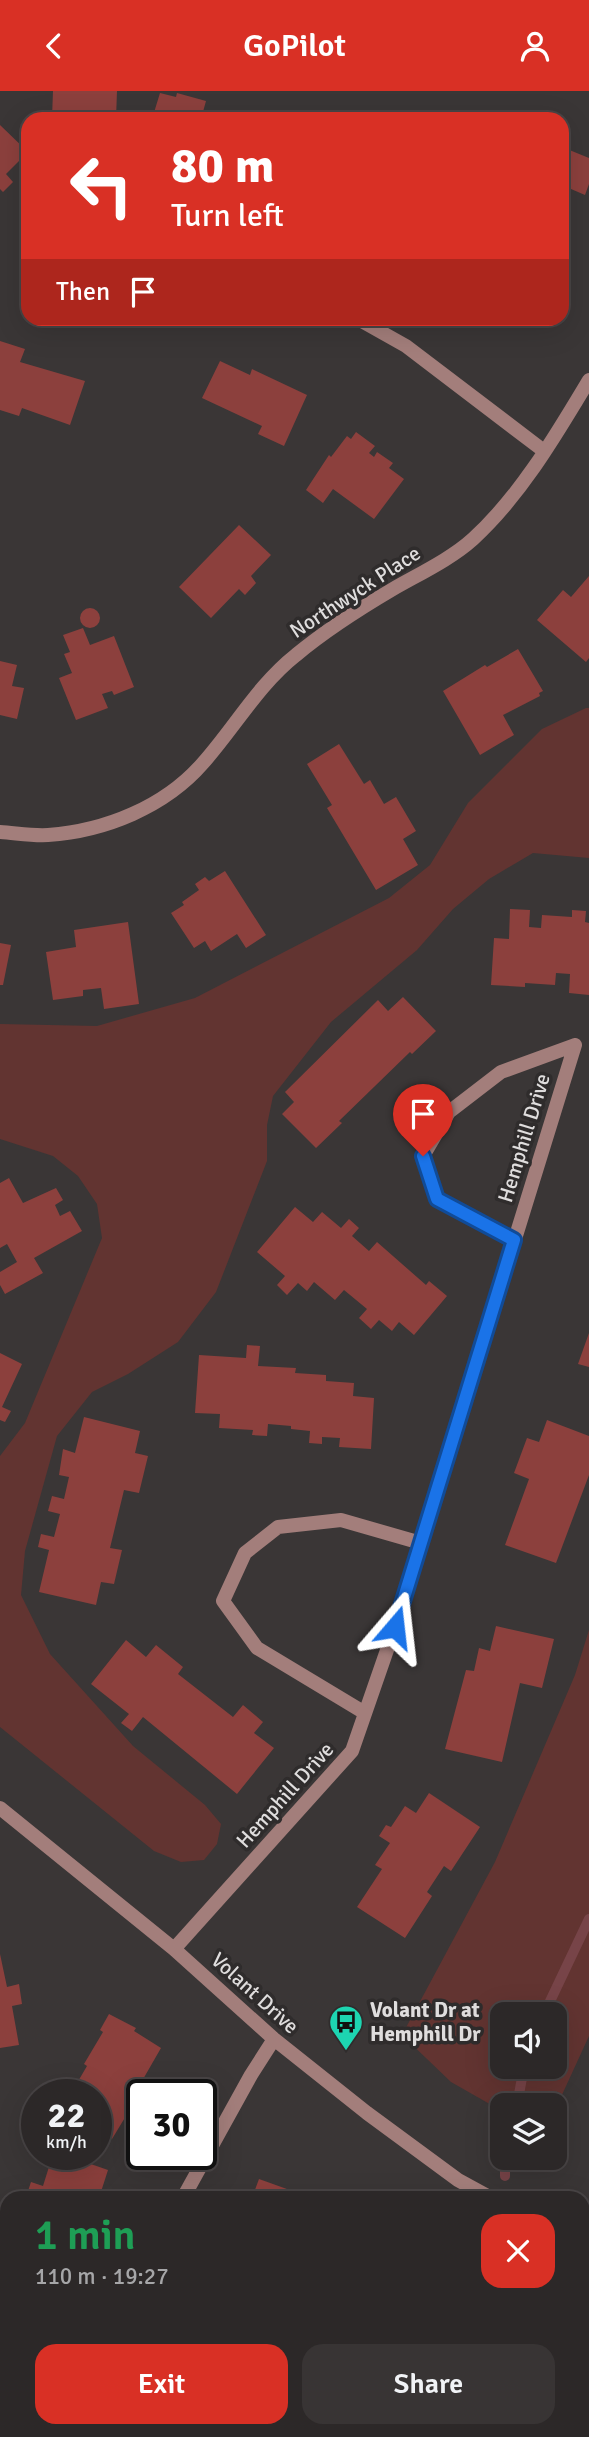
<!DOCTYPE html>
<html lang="en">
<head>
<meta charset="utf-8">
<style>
  body { margin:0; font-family:Signika,sans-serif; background:#383434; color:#f1f3f6; height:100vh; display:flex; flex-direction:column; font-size:26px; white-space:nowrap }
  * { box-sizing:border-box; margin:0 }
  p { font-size:23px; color:#a6a6a8 }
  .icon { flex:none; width:38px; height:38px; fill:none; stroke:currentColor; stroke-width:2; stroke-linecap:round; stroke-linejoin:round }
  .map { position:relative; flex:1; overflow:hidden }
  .sheet { position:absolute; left:0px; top:2100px; width:590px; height:247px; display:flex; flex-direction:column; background:#2c2828; border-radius:21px 21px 0 0; box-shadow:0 7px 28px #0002,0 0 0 2px #484445 }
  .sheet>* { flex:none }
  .hud { position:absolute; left:21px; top:21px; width:548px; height:214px; border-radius:21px; box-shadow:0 7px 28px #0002,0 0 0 2px #484445; background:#d93025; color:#fff; overflow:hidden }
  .controls { position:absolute; left:490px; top:1911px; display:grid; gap:14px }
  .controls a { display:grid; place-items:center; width:77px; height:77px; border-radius:14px; background:#2c2828; box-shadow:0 7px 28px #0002,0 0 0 2px #484445; font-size:35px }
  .speed { position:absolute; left:21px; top:1988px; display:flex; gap:14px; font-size:35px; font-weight:700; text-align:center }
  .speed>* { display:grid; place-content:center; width:91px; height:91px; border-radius:50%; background:#2c2828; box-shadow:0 7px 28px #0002,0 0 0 2px #484445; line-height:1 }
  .speed small { font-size:18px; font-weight:400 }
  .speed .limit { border:4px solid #111; border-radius:10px; background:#fff; color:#111 }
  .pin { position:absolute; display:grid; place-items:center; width:60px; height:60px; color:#fff; margin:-72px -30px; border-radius:50% 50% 50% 0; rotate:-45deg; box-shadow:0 0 7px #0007 }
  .pin .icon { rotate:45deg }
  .me { position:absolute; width:77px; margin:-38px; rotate:17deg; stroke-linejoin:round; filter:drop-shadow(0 0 5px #0008) }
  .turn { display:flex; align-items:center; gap:24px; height:147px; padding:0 35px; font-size:32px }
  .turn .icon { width:91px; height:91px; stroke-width:2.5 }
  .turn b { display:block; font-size:49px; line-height:60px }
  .then { display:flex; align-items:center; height:66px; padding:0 35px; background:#0003; gap:14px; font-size:26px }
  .round { display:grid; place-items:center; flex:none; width:74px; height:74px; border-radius:21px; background:#383434 }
  .overview { display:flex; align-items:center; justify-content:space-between; height:119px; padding:0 35px }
  h1 { font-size:42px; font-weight:600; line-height:52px; color:#1e9e55 }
  .button { display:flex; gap:14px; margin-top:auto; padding:14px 35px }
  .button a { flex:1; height:80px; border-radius:21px; background:#d93025; color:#fff; font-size:28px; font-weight:600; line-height:80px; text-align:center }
  .button a+a { background:#383434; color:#f1f3f6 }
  header { display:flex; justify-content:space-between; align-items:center; height:91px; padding:0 35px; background:#d93025; color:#fff; font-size:32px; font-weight:600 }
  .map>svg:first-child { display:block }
  .green { fill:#623431; fill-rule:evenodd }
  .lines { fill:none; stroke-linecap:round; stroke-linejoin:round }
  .stream { stroke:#774448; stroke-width:10 }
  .building { fill:#8c403d }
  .minor { stroke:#a37e7b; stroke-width:14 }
  .route-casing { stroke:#114b97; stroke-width:18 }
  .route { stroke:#1a73e8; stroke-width:12 }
  .labels { text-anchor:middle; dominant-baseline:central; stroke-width:7; stroke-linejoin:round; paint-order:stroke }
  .street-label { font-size:21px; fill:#dfdddd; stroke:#2f2c2c }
  .poi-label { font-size:21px; font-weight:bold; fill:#dfdddd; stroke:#2f2c2c; text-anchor:start }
</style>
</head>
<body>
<header><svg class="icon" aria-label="back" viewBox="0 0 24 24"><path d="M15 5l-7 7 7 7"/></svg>GoPilot<svg class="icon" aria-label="person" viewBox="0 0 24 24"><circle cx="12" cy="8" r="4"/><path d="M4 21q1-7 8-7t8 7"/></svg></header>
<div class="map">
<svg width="589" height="2346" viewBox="0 0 589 2346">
  <rect width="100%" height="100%" fill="#3a3636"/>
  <path class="green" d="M 586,617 L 589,617 L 589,767 L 533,762 L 489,788 L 453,818 L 417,859 L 331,931 L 273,1005 L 267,1034 L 267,1070 L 216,1201 L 178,1251 L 128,1283 L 92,1301 L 57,1345 L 25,1460 L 21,1504 L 50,1563 L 133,1655 L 205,1714 L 221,1733 L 217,1753 L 204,1769 L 181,1771 L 154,1760 L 0,1636 L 0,1365 L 25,1332 L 102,1147 L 97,1113 L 78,1085 L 53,1065 L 0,1048 L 0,933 L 97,935 L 195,907 L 389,807 L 430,774 L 468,712 L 542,638 Z
    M 589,1539 L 589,1945 L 555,2019 L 555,2014 L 502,2014 L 502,2020 L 451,1991 L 402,1944 L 495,1771 L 575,1584 ZM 555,1923 L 555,1976 L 502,1976 L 502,1923 Z
    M 401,2340 L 519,2340 L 519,2346 L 400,2346 Z"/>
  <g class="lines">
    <path class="stream" d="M 544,1923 L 589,1828
      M 517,2014 L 524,1976
      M 505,2085 L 505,2081
      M 484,2340 L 485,2346"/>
  </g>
  <path class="building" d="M 53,0 L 117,0 L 116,28 L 52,27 Z
    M 160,2 L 176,6 L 177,2 L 206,10 L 201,28 L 152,28 Z
    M 0,34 L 28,61 L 6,83 L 13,91 L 3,101 L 0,98 Z
    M 562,56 L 589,67 L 589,93 L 585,104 L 564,95 L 562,102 Z
    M 0,250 L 25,258 L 20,271 L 85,290 L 70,334 L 22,317 L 19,325 L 0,319 Z
    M 220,270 L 250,284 L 252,278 L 307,304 L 284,355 L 258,343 L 262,335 L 202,307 Z
    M 356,341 L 375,355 L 369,362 L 374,366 L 377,361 L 393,372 L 389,377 L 404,388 L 374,428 L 333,398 L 323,412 L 306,399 L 329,364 L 331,366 L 347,345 L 351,348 Z
    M 239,434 L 271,464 L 251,485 L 256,492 L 245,504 L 239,498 L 211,527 L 179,496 Z
    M 589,485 L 589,567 L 586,571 L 537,529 L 563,499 L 571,506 Z
    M80 527a10 10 0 1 1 20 0a10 10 0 1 1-20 0Z
    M 83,537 L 90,554 L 114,545 L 134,596 L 114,604 L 112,600 L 102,603 L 108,617 L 76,629 L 59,587 L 72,582 L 64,563 L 70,561 L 63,544 Z
    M 518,558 L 543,600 L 539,602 L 540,605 L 503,624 L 514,644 L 480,664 L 443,600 L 485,574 L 487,576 Z
    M 0,570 L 17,574 L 12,595 L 24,597 L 17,628 L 0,624 Z
    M 339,653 L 364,693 L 370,689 L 384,713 L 396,706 L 416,740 L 403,748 L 418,774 L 376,799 L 327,717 L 332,714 L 307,673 Z
    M 225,780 L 266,844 L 246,857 L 237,843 L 211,860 L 205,850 L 194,857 L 171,822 L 184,814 L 182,811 L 199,799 L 195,793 L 205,786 L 209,790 Z
    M 510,818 L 530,819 L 529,836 L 541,837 L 542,824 L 572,826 L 572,819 L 586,820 L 585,831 L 589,832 L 589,904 L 569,902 L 570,883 L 556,882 L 555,894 L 525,892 L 525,896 L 491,894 L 494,847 L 509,848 Z
    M 128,831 L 139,913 L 104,918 L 101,897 L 83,899 L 83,905 L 53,909 L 46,861 L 76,856 L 74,839 Z
    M 0,852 L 11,854 L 3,894 L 0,894 Z
    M 403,906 L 436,940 L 412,963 L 410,961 L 339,1030 L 342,1032 L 316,1057 L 282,1023 L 294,1011 L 285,1001 L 378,909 L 388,920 Z
    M 9,1087 L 23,1112 L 56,1097 L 63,1109 L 55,1114 L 60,1125 L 70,1120 L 82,1140 L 34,1167 L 43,1182 L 5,1203 L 0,1194 L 0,1181 L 17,1171 L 7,1153 L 0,1157 L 0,1092 Z
    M 295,1116 L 313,1131 L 322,1121 L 341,1137 L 349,1128 L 359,1137 L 352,1145 L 369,1160 L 377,1151 L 426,1194 L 429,1190 L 447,1205 L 414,1244 L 399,1231 L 392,1240 L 379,1229 L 371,1238 L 359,1227 L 367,1218 L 344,1199 L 335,1209 L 314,1191 L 307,1200 L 298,1192 L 287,1204 L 277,1194 L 285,1185 L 257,1161 Z
    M 589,1242 L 589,1276 L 578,1273 Z
    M 247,1254 L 260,1255 L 258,1275 L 296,1277 L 295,1282 L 326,1284 L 326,1290 L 354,1292 L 353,1305 L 374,1307 L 371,1358 L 339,1356 L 340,1347 L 322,1346 L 322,1353 L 309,1352 L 310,1340 L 291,1338 L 291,1335 L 268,1333 L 267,1345 L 252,1344 L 253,1339 L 219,1337 L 220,1323 L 195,1322 L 199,1264 L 246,1267 Z
    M 0,1262 L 22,1273 L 2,1316 L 11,1320 L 5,1331 L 0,1329 Z
    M 84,1326 L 140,1340 L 135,1362 L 148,1365 L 139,1402 L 124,1399 L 110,1457 L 122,1459 L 114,1493 L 101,1491 L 96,1514 L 39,1501 L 49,1459 L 38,1456 L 41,1443 L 54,1446 L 60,1423 L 48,1420 L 52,1405 L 64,1408 L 69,1386 L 59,1384 L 63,1358 L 75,1362 Z
    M 547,1329 L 589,1345 L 589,1384 L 556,1472 L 505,1454 L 529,1388 L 514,1382 L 527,1347 L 539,1351 Z
    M 496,1535 L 554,1548 L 542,1597 L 520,1592 L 502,1671 L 445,1658 L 466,1579 L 474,1580 L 479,1557 L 490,1560 Z
    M 126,1549 L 146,1566 L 156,1554 L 183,1576 L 178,1583 L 233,1626 L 243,1614 L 263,1631 L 254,1642 L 274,1657 L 237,1703 L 143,1626 L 132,1640 L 121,1632 L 129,1623 L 91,1593 Z
    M 429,1702 L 480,1736 L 451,1780 L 444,1775 L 427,1801 L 432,1805 L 405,1847 L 357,1816 L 382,1778 L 375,1774 L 390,1752 L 379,1745 L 386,1734 L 391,1736 L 405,1715 L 416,1722 Z
    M 0,1863 L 7,1896 L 19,1893 L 22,1913 L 12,1915 L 19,1954 L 0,1957 Z
    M 109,1923 L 136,1937 L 134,1940 L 161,1957 L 142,1990 L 139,1989 L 126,2011 L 132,2015 L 112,2048 L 96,2039 L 96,2004 L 70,2004 L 87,1975 L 84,1973 L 103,1941 L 100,1939 Z
    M 53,2063 L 62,2063 L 108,2079 L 99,2107 L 39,2107 L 27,2103 L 31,2091 L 43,2095 Z
    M 259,2088 L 312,2107 L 252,2107 Z
    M 253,2340 L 302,2340 L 302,2341 L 279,2346 L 255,2346 Z"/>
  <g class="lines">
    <path class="minor" d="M 358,228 L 406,255 L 544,360
      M 0,741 C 16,742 32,745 48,744 C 105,740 165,716 203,672 C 235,636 258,594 296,564 C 326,539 359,518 393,498 C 419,483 451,468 473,448 C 521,404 556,344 589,289
      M 514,1149 L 437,1108 L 423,1065 L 449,1021 L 501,981 L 575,954
      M 365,1622 L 257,1557 L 223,1510 L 245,1462 L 278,1436 L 341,1429 L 421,1452
      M 0,1717 L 174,1858 L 274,1948 L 367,2022 L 458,2089 L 491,2107
      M 174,1858 L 352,1660 L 395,1536 L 575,954
      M 183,2107 L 251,1984 L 274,1948
      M 583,2154 L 589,2157
      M 0,2259 L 7,2263
      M 187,2340 L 189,2346"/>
  </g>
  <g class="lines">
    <g class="route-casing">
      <path id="route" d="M 395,1536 L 514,1149 L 437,1108 L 423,1065"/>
    </g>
    <use href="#route" class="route"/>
  </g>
  <defs>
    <g id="bus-pin" transform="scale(1.75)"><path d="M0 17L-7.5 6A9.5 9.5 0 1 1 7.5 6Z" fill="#1dd5b1" stroke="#2f2c2c"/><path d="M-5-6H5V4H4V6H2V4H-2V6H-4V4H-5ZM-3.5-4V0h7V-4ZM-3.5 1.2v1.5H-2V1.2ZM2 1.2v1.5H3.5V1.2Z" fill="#111"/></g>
  </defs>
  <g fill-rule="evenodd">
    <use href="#bus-pin" x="346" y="1931"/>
  </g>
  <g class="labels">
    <g class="street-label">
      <text transform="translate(355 501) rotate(-33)">Northwyck Place</text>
      <text transform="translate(524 1047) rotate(-73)">Hemphill Drive</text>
      <text transform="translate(285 1704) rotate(-48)">Hemphill Drive</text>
      <text transform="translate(255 1902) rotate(42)">Volant Drive</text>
    </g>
    <g class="poi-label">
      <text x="370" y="1919">Volant Dr at<tspan x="370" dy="24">Hemphill Dr</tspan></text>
    </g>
  </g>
</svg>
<div class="controls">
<a><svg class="icon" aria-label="sound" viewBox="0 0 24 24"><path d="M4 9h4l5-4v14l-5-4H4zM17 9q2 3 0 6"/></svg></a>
<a><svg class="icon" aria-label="layers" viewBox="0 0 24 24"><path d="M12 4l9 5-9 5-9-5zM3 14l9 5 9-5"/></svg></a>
</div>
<div class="speed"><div>22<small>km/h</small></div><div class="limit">30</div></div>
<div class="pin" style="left:423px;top:1065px;background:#d93025"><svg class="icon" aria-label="arrive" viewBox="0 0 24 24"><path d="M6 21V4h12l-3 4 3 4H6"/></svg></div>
<svg class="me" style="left:395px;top:1536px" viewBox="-20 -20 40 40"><path d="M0-17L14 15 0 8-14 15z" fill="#1a73e8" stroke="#fff" stroke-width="4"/></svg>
<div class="hud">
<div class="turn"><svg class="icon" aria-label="left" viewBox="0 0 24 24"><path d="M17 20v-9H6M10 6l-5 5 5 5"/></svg><div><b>80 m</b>Turn left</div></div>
<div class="then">Then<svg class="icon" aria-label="arrive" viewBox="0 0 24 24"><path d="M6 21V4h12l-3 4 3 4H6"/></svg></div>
</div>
<section class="sheet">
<div class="overview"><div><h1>1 min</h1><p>110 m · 19:27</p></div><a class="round" style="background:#d93025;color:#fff"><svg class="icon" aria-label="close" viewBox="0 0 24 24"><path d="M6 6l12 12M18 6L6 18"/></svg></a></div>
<div class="button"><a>Exit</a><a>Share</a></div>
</section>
</div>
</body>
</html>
